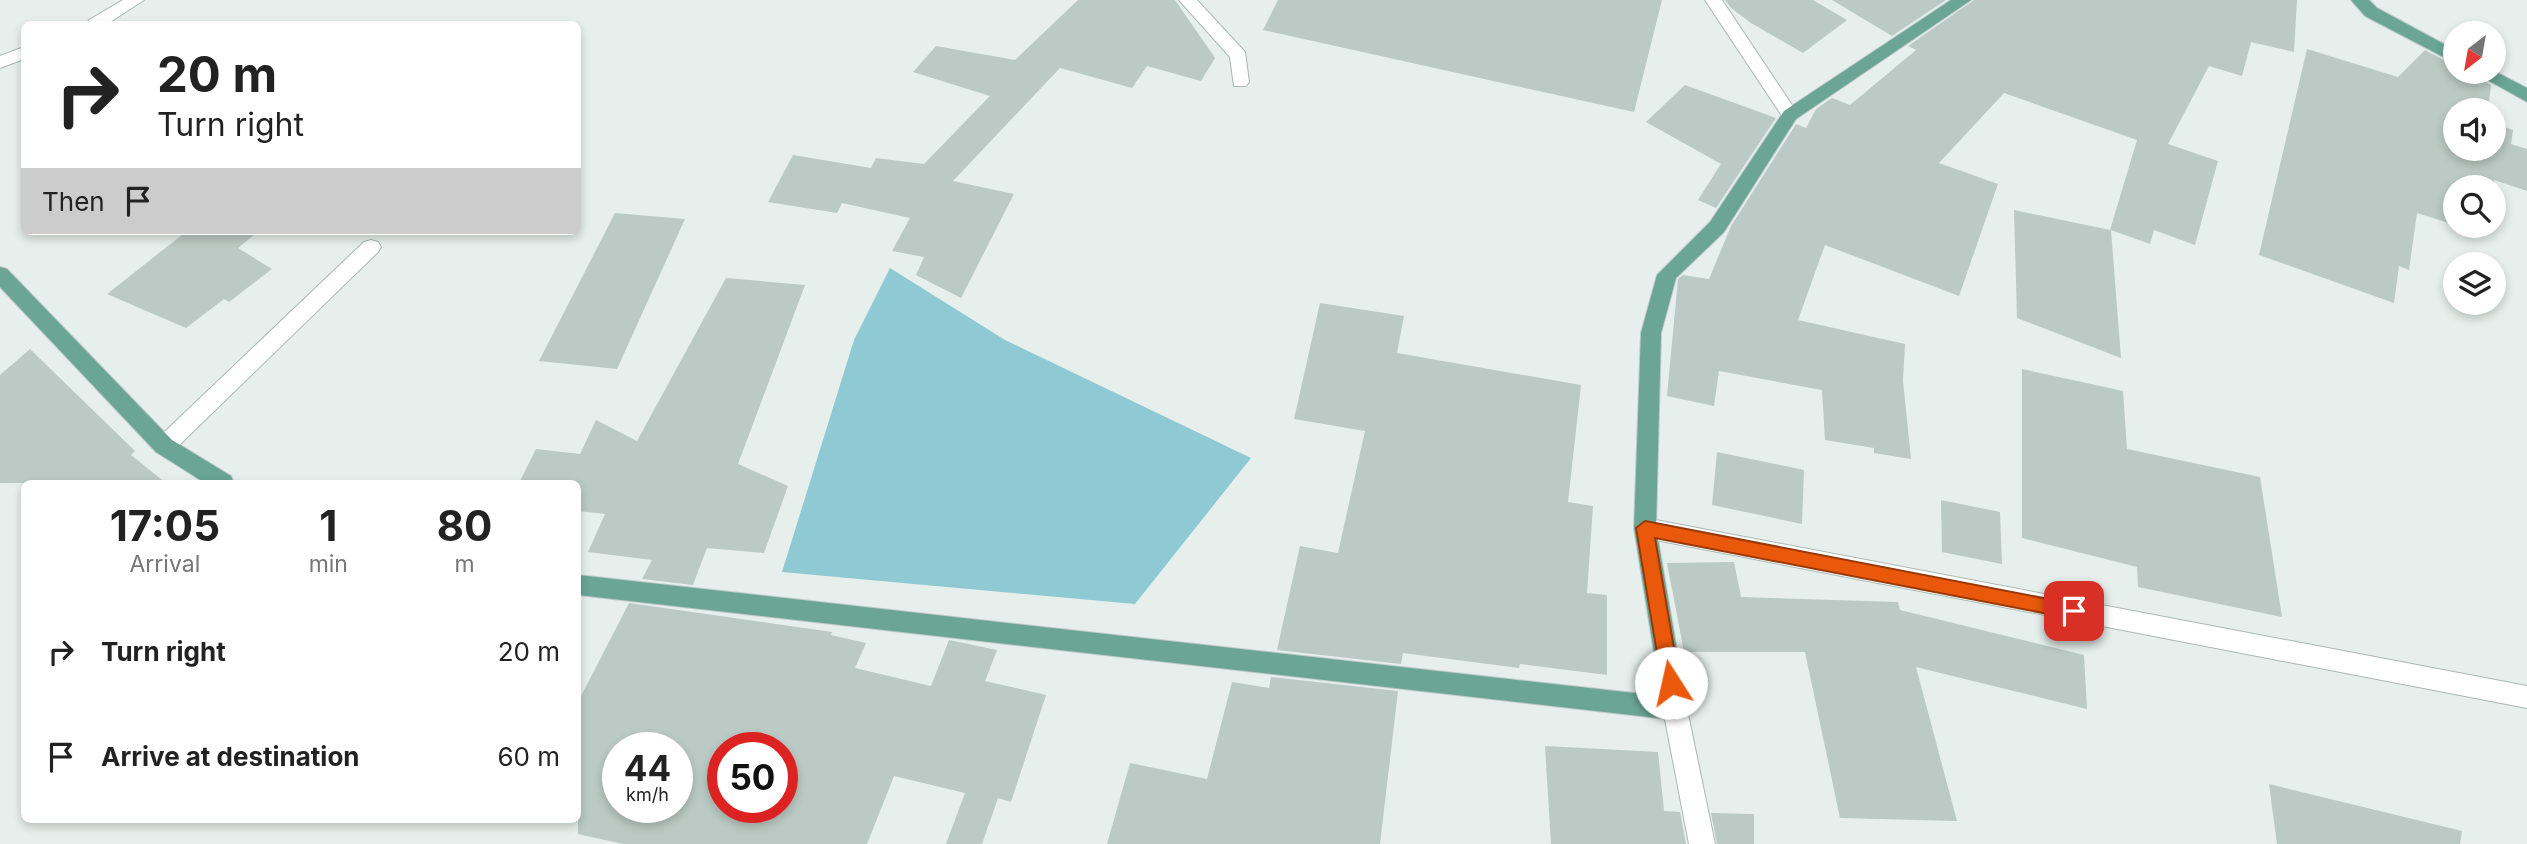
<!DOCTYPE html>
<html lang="en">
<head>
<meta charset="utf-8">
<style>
  body { margin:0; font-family:Inter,sans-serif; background:#f6f6f6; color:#222; height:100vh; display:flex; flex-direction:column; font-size:26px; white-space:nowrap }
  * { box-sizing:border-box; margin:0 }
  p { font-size:23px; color:#767676 }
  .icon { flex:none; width:38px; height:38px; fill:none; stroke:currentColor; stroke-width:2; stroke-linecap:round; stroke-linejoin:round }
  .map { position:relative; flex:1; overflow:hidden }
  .sheet { position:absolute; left:21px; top:480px; width:560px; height:343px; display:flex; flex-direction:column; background:#fff; border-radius:10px; box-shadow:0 4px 10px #0003 }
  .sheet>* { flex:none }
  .banner { position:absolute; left:21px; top:21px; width:560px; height:214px; border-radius:10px; box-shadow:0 4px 10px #0003; background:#fff; color:#222; overflow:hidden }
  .needle { width:46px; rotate:211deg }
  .tools { position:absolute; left:2443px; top:21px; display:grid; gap:14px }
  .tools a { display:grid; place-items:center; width:63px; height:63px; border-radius:50%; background:#fff; box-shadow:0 4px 10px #0003; font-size:35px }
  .speed { position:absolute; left:602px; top:732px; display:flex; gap:14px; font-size:35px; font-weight:700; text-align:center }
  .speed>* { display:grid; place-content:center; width:91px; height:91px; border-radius:50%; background:#fff; box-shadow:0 4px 10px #0003; line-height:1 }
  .speed small { font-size:18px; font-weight:400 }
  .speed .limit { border:10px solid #d22; background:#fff; color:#111 }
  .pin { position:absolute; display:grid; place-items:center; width:60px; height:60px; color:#fff; margin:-30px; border-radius:14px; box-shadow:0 4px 10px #0006 }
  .me { position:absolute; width:77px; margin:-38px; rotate:350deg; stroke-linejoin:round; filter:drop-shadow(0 0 5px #0008) }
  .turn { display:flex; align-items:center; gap:24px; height:147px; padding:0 21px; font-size:32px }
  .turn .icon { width:91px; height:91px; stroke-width:2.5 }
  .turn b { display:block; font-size:49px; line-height:60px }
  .then { display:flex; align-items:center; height:66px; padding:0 21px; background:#0003; gap:14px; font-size:26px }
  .eta { display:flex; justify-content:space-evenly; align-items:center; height:119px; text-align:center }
  .eta b { font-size:42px; font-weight:700; line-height:49px }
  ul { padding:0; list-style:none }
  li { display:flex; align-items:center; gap:21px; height:105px; padding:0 21px }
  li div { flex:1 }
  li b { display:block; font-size:26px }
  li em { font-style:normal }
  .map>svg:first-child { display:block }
  .water { fill:#8ec9d4 }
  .building { fill:#bbcac4; fill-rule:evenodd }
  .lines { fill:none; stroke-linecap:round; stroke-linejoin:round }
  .minor-casing { stroke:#a8b8b2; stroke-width:2 }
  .major-casing { stroke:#c2cac8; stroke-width:2 }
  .minor { fill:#fff; fill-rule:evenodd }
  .major { fill:#6aa596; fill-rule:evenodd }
  .route { fill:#ea580c; stroke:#983908; stroke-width:2 }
</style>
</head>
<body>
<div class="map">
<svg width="2527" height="844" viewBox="0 0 2527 844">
  <rect width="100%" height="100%" fill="#e6efeb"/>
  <path class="water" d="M 890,268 L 1005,340 L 1251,458 L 1135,604 L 782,572 L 854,340 Z"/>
  <path class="building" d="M 1078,0 L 1175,0 L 1215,58 L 1201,81 L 1147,66 L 1132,88 L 1060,68 L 953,181 L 1014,194 L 961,298 L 916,275 L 924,257 L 892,251 L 910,218 L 842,203 L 837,213 L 768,202 L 793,155 L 871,168 L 876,158 L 924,164 L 990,96 L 913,72 L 936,46 L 1015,60 Z
    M 1278,0 L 1662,0 L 1634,112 L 1263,30 Z
    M 1725,0 L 1813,0 L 1847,20 L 1803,53 L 1751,23 L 1731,8 Z
    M 1832,0 L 1946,0 L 1892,36 Z
    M 1974,0 L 2297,0 L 2294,52 L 2251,42 L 2242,76 L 2209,66 L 2168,144 L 2218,161 L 2195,245 L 2154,230 L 2150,244 L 2111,230 L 2121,358 L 2017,318 L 2014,210 L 2110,230 L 2137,140 L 2004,93 L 1939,163 L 1998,184 L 1959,296 L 1825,245 L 1798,320 L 1905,344 L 1903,381 L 1911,459 L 1874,453 L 1874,448 L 1825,440 L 1822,390 L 1719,371 L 1714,406 L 1667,396 L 1678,279 L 1683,275 L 1709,279 L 1731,226 L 1796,124 L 1806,128 L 1816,109 L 1832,98 L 1850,105 L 1916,50 L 1908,46 Z
    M 2307,49 L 2398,77 L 2425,50 L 2455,66 L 2455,72 L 2471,72 L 2491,85 L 2488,110 L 2455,110 L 2455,149 L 2494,149 L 2494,124 L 2513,130 L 2511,144 L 2527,149 L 2527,191 L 2494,180 L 2494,187 L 2455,187 L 2455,225 L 2417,213 L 2409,270 L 2399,266 L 2394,303 L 2259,255 Z
    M 1685,85 L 1776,118 L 1716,208 L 1698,200 L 1721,164 L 1646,122 Z
    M 615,213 L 685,219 L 617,369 L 539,361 Z
    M 187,231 L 259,231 L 238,248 L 272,269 L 229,302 L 224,299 L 186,328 L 107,294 Z
    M 726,278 L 805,285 L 738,464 L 788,486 L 764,553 L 707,548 L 693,585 L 642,579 L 652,560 L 588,552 L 605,514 L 578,511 L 578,483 L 519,483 L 536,449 L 580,454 L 596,420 L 637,441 Z
    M 1320,303 L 1404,316 L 1397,353 L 1581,385 L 1568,502 L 1593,506 L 1587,593 L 1607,595 L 1607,675 L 1520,664 L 1519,668 L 1403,653 L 1401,664 L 1277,650 L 1300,546 L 1338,553 L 1365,431 L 1294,419 Z
    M 30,349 L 135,451 L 131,455 L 166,483 L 0,483 L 0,375 Z
    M 2022,369 L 2123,391 L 2127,449 L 2260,477 L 2282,617 L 2138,587 L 2137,567 L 2022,538 Z
    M 1717,452 L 1804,470 L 1802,524 L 1712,505 Z
    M 1941,500 L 2000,512 L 2002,564 L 1942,552 Z
    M 1734,562 L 1741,597 L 1898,602 L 1900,610 L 2084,655 L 2087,709 L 1916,667 L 1957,821 L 1840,818 L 1805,652 L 1684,652 L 1667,563 Z
    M 629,603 L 832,632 L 831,635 L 866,643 L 855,668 L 931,686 L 949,640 L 997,650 L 985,681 L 1046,695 L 1011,802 L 998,798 L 982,844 L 946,844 L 965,793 L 894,776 L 867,844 L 623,844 L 578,834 L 578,702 ZM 618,747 L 677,747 L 677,807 L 618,807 ZM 723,747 L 782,747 L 782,807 L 723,807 Z
    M 1271,677 L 1398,691 L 1380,844 L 1107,844 L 1130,763 L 1207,779 L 1232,682 L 1269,688 Z
    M 1545,746 L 1658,752 L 1664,811 L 1680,812 L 1686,844 L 1551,844 Z
    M 2269,784 L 2462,831 L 2460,844 L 2277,844 Z
    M 1711,813 L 1754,814 L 1754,844 L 1717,844 Z"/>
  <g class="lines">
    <g class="minor-casing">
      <path id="minor" d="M 123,0 L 144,0 L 107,24 L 87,24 L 89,20 Z
        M 1179,0 L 1197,0 L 1245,52 L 1249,82 L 1246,86 L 1234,86 L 1230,57 Z
        M 1705,0 L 1722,0 L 1796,111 L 1799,115 L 1796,119 L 1784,119 Z
        M 24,47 L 24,59 L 0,68 L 0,56 Z
        M 371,240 L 378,242 L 381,247 L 378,252 L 172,452 L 164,455 L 156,452 L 153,446 L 156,440 L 364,242 Z
        M 1645,518 L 2527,686 L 2527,708 L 1645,538 L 1637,535 L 1634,528 L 1637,521 Z
        M 1675,698 L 1683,701 L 1687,709 L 1715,844 L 1689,844 L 1663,709 L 1667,701 Z"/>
    </g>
    <g class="major-casing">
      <path id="major" d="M 1951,0 L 1971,0 L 1796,119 L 1724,232 L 1676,278 L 1661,333 L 1656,528 L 1687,709 L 1683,717 L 1675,720 L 578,595 L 578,575 L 1661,696 L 1634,528 L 1641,333 L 1657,275 L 1710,222 L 1784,111 Z
        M 2351,0 L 2369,0 L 2377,8 L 2455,50 L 2455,63 L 2365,16 Z
        M 2494,71 L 2527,88 L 2527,102 L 2473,72 Z
        M 0,267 L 7,269 L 172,440 L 231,476 L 234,483 L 205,483 L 156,452 L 0,287 Z"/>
    </g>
    <use href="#minor" class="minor"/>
    <use href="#major" class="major"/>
  </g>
  <path class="route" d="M 1645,521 L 2074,604 L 2083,611 L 2074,619 L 1655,538 L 1680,683 L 1677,689 L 1671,691 L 1664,689 L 1662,683 L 1636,528 Z"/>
</svg>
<div class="tools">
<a><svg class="needle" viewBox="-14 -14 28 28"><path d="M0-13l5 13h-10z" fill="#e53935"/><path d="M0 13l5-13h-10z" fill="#767676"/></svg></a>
<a><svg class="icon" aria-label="sound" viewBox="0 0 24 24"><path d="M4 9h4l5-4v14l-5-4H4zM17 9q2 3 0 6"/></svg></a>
<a><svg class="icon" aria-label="search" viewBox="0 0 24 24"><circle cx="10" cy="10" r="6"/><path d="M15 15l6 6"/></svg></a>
<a><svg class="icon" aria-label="layers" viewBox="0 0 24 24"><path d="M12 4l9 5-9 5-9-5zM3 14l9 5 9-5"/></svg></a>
</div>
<div class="speed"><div>44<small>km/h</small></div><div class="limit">50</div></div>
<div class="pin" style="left:2074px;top:611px;background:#d93025"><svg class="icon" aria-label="arrive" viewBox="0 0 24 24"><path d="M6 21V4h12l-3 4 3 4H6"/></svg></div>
<svg class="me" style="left:1671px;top:683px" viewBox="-20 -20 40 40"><circle r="19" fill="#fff"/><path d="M0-13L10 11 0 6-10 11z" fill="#ea580c"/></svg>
<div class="banner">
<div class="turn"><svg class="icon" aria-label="right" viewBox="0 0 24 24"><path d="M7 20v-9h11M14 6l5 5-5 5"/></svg><div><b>20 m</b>Turn right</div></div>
<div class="then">Then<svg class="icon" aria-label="arrive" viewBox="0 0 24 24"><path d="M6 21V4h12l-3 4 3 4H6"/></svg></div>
</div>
<section class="sheet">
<div class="eta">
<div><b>17:05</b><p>Arrival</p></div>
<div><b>1</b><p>min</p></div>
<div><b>80</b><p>m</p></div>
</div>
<ul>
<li><svg class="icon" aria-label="right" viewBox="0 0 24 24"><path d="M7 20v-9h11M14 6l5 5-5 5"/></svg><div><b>Turn right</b></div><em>20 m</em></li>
<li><svg class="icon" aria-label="arrive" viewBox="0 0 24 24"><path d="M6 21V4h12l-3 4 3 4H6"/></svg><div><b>Arrive at destination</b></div><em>60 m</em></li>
</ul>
</section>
</div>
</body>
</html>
